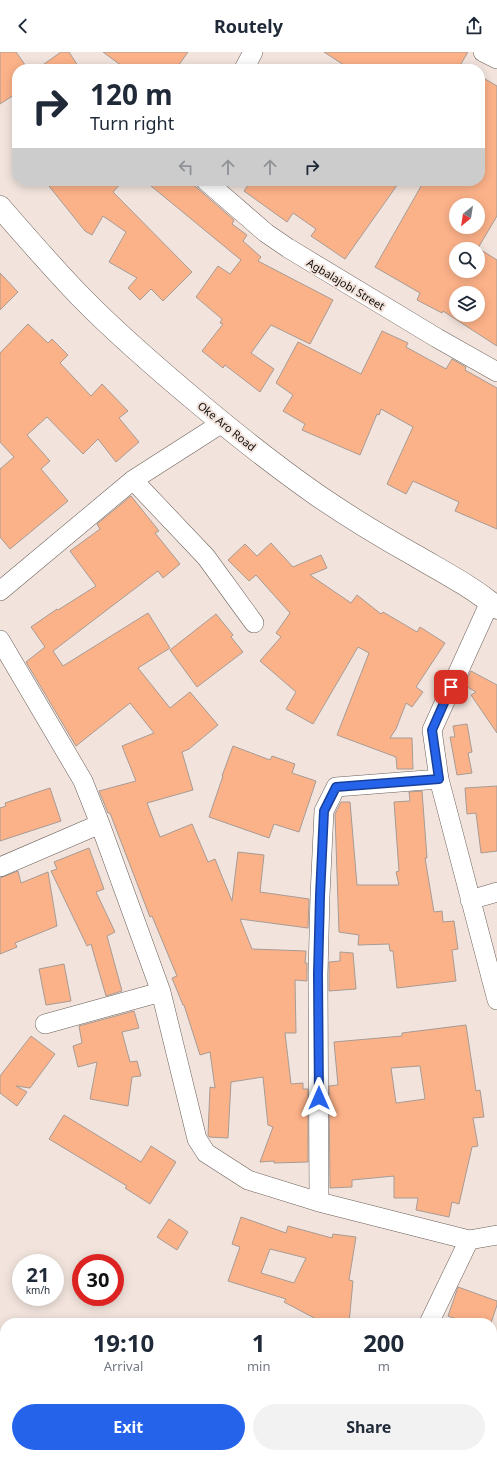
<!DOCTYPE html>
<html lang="en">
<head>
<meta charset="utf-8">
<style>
  body { margin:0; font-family:"Noto Sans",sans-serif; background:#f2f2f3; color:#1f2937; height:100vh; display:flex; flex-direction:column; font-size:15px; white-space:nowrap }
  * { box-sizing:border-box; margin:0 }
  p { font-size:13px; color:#747a83 }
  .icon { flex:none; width:22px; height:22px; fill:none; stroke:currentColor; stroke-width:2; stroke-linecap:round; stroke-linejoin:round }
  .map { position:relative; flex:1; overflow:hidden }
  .sheet { position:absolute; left:0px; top:1266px; width:497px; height:140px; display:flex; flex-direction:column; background:#fff; border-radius:16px 16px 0 0; box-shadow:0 2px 10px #0003 }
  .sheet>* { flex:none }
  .banner { position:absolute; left:12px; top:12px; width:473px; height:122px; border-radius:16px; box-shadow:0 2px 10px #0003; background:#fff; color:#1f2937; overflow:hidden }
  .needle { width:26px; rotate:210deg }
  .controls { position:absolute; left:449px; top:146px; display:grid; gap:8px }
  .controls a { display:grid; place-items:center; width:36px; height:36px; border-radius:50%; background:#fff; box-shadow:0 2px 10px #0003; font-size:20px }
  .speed { position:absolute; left:12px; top:1202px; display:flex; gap:8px; font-size:20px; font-weight:700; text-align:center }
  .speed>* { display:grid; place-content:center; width:52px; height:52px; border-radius:50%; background:#fff; box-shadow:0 2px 10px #0003; line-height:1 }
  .speed small { font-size:10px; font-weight:400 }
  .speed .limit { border:6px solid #d22; background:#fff; color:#111 }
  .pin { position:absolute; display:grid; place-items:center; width:34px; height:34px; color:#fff; margin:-17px; border-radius:8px; box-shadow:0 2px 6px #0006 }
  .me { position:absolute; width:44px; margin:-22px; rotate:0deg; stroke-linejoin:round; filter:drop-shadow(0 0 3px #0008) }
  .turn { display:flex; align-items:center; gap:14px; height:84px; padding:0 12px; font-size:18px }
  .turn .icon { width:52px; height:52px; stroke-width:2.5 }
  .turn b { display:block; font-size:28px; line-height:34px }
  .lanes { display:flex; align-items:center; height:38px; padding:0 12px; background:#0003; justify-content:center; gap:20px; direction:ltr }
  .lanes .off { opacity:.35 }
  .eta { display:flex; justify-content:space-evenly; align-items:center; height:68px; text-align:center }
  .eta b { font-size:24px; font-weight:700; line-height:28px }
  .cta { display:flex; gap:8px; margin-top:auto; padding:8px 12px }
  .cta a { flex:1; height:46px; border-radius:24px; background:#2563eb; color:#fff; font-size:16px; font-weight:700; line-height:46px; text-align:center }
  .cta a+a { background:#f2f2f3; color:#1f2937 }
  header { display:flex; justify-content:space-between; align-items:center; height:52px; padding:0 12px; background:#fff; font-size:18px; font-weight:700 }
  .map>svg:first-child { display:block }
  .building { fill:#fcb289; stroke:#a79b94; fill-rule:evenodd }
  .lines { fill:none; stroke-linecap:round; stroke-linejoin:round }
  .minor-casing { stroke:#6b5f59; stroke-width:20 }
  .secondary-casing { stroke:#6b5f59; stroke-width:23 }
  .minor { stroke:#fff; stroke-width:19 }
  .secondary { stroke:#fff; stroke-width:22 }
  .route-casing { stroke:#184099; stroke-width:10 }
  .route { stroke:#2563eb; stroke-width:7 }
  .labels { text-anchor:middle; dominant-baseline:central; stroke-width:4; stroke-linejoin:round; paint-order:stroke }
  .street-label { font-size:11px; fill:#130f0c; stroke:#f2e4dd }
</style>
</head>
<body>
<header><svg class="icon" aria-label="back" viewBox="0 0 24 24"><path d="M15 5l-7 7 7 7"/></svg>Routely<svg class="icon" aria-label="share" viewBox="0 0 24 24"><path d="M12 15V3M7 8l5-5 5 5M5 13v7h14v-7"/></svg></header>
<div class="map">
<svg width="497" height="1406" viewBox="0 0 497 1406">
  <rect width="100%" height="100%" fill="#f2e4dd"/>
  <path class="building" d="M 0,0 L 16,0 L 28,17 L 17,17 L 17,41 L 0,52 Z
    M 61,0 L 69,0 L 80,17 L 37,17 Z
    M 103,0 L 188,0 L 176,17 L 126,17 Z
    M 324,0 L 468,0 L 458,17 L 350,17 Z
    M 480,24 L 497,34 L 497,164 L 478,196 L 497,208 L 497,294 L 443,259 L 442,261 L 417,248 L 420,241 L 375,215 L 424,129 L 480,129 ZM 456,153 L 478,153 L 478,175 L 456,175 ZM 456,197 L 478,197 L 478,219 L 456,219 ZM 456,241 L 478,241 L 478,263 L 456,263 Z
    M 45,129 L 123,129 L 113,140 L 192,220 L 163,249 L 151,237 L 140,248 L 128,236 L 137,226 L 109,210 L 126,180 L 103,164 L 92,183 L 85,179 Z
    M 145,129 L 189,129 L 234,168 L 232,172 L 247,183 L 243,189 L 261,205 L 258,209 L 333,248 L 310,292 L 271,273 L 251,301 L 274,317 L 260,340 L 225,313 L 223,316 L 202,299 L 223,272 L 220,271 L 222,267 L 196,245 L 218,214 L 230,222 L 241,208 Z
    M 251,129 L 400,129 L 345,207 L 311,184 L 316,177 L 293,161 L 287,170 L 244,139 Z
    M 0,221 L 18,240 L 0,258 Z
    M 28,272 L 48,291 L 52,287 L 68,303 L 60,311 L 91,344 L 102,332 L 128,359 L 119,366 L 139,390 L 116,410 L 98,387 L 83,402 L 47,365 L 27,383 L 50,409 L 41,417 L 68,449 L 10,497 L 0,485 L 0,417 L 14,405 L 0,390 L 0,301 Z
    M 382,279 L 408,291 L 406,295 L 446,317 L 452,307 L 466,315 L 465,318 L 497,336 L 497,477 L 455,459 L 459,450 L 413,429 L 406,442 L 387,432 L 413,375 L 381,357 L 379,363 L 377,362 L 360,403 L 302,378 L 305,372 L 283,359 L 293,343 L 276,331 L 298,290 L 361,322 Z
    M 131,444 L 159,479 L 155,481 L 180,512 L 163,526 L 158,519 L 53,599 L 63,614 L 148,561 L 170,596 L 138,616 L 170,656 L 190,640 L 218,673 L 189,697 L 182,700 L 193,738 L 147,751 L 160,785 L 192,772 L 208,810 L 215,807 L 232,849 L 238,800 L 264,803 L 260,840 L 309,847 L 308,876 L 240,867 L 252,897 L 306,899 L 305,911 L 307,911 L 307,929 L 295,928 L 296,981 L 285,981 L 291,1032 L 303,1031 L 303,1037 L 308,1037 L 308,1110 L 274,1111 L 274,1109 L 260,1110 L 273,1075 L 268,1073 L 263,1025 L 231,1030 L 228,1086 L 209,1085 L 208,1083 L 210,1035 L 215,1036 L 210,1000 L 200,1003 L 184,953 L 183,953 L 172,926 L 177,924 L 152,864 L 150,865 L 110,761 L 108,761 L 99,739 L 136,729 L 122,694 L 154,681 L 130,651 L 76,694 L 26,610 L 45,595 L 31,575 L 57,557 L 58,558 L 96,534 L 70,499 L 100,477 L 97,472 Z
    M 271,491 L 293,515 L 321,503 L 327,516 L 310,523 L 351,551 L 357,543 L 381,562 L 383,560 L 417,580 L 420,575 L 445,591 L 416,635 L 423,640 L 412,655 L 406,651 L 396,677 L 390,686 L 412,686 L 413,717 L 397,717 L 396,705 L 337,683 L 369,601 L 358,595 L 313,672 L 286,657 L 296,640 L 260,609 L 281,585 L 276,581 L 290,561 L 256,523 L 249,529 L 228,508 L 245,492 L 257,504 Z
    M 216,562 L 233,583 L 231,585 L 243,600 L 197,635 L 170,598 Z
    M 471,619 L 497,633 L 497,681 L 471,643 L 476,640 L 464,633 Z
    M 467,672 L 472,700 L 468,701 L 472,721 L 457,723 L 450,685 L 455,685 L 453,674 Z
    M 233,694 L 270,708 L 272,704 L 295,712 L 292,721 L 316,729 L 299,780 L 274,772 L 269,786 L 209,765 L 223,724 L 222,724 Z
    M 497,734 L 497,799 L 481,801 L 476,761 L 467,762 L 465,736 Z
    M 50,736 L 61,769 L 0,789 L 0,756 L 6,754 L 5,751 Z
    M 422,739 L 427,806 L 425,806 L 434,860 L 442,859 L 443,870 L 454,869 L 458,897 L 452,898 L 456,929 L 397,936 L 393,899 L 390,899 L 389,892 L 358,893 L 359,883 L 339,880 L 335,762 L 341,750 L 350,750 L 357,833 L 399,833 L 396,820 L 399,819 L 394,750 L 410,749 L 409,740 Z
    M 89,796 L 104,837 L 96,840 L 115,880 L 107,884 L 122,939 L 106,944 L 91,892 L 87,894 L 51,819 L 57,817 L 54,810 Z
    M 18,819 L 21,831 L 48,820 L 57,874 L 15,891 L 17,895 L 0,902 L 0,826 Z
    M 340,900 L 353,901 L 356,937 L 329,939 L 329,910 L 340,909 Z
    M 64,912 L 71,949 L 46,953 L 39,917 Z
    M 134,959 L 139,976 L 122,980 L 130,1010 L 137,1009 L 141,1024 L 132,1025 L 128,1054 L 90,1047 L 97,1010 L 78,1015 L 73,994 L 82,991 L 79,974 Z
    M 466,973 L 476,1039 L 480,1038 L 484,1065 L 473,1066 L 478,1094 L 472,1095 L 459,1152 L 452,1150 L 449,1165 L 416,1158 L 418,1146 L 394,1146 L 394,1124 L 352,1128 L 352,1135 L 330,1136 L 329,1034 L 338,1033 L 334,990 L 402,984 L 402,981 ZM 420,1014 L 425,1047 L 396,1051 L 391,1016 Z
    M 31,984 L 55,1002 L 30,1036 L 16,1034 L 27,1040 L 17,1054 L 0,1041 L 0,1024 Z
    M 64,1063 L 141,1110 L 151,1094 L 176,1110 L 150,1152 L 125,1136 L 127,1134 L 49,1087 Z
    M 241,1165 L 286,1181 L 288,1174 L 332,1186 L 333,1182 L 356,1185 L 349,1228 L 353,1229 L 349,1271 L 318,1268 L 284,1250 L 286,1247 L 228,1229 L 240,1195 L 232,1192 ZM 270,1197 L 306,1206 L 294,1231 L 261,1221 Z
    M 169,1167 L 188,1180 L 177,1198 L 157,1185 Z
    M 458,1235 L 497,1249 L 497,1253 L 491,1271 L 467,1271 L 448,1264 Z"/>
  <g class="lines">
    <g class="minor-casing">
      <path id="minor" d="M 483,0 L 497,7
        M 244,17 L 253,0
        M 206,129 L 266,181 L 288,196 L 437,286 L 497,320
        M 133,428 L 206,505 L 254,571
        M 0,539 L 133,428 L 222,371
        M 490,550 L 432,678 L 439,727 L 497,948
        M 0,588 L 83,729 L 100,772 L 161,940 L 197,1087 L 206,1101 L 248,1128 L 319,1150 L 469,1188 L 497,1183
        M 0,815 L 100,772
        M 470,848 L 497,840
        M 45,972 L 161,940
        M 319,1150 L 318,922 L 320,844 L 324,759 L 336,735 L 439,727
        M 429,1271 L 469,1188
        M 492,1384 L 497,1385
        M 364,1406 L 367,1401"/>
    </g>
    <g class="secondary-casing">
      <path id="secondary" d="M 0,155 C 26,185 52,215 80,244 C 118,283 160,319 202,354 C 239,385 277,415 317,443 C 349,465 382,485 416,504 C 443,520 473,535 497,556"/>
    </g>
    <use href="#minor" class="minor"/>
    <use href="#secondary" class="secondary"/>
  </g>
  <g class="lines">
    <g class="route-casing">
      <path id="route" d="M 319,1046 L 318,922 L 320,844 L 324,759 L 336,735 L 439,727 L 432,678 L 451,635"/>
    </g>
    <use href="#route" class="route"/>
  </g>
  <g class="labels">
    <g class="street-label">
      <text transform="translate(346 232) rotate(31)">Agbalajobi Street</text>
      <text transform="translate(227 374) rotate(39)">Oke Aro Road</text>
    </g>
  </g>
</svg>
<div class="controls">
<a><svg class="needle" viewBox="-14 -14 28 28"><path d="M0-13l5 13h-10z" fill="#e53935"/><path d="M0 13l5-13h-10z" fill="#747a83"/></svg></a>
<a><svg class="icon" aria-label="search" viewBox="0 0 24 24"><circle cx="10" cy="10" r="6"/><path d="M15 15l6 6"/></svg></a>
<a><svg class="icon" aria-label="layers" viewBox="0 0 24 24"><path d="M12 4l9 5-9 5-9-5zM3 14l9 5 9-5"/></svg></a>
</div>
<div class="speed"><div>21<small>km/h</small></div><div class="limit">30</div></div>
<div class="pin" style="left:451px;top:635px;background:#d93025"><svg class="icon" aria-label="arrive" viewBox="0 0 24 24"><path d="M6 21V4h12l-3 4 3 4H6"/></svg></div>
<svg class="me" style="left:319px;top:1046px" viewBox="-20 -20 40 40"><path d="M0-17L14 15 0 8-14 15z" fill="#2563eb" stroke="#fff" stroke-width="4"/></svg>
<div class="banner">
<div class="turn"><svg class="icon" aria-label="right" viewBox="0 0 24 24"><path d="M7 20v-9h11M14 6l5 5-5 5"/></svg><div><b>120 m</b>Turn right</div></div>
<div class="lanes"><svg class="icon off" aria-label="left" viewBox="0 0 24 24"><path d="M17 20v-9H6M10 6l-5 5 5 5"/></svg><svg class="icon off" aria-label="ahead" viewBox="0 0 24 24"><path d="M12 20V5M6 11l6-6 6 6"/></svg><svg class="icon off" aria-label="ahead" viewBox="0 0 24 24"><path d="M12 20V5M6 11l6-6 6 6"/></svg><svg class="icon" aria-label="right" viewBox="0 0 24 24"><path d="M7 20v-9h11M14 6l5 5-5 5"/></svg></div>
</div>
<section class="sheet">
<div class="eta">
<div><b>19:10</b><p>Arrival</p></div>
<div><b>1</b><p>min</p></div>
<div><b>200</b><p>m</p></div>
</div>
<div class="cta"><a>Exit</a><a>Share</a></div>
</section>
</div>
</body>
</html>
